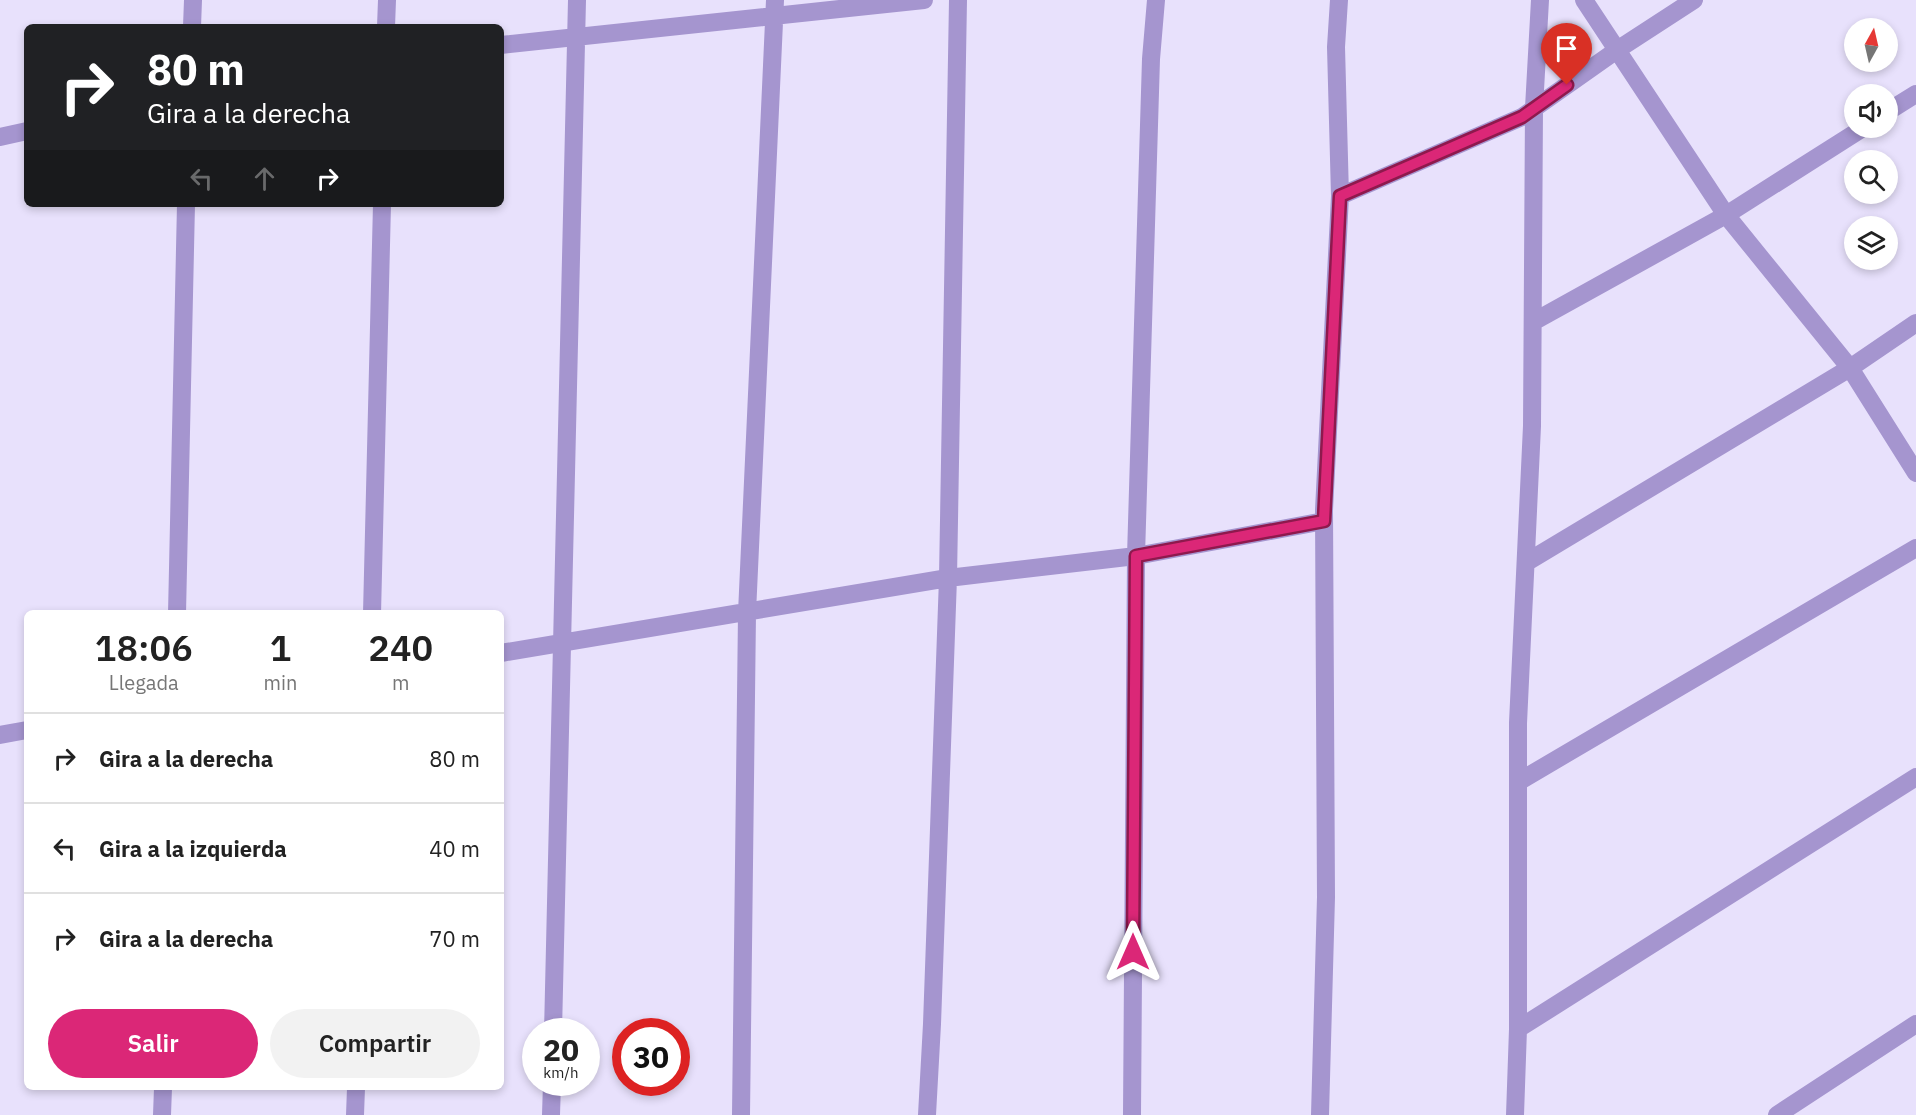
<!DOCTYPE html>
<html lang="es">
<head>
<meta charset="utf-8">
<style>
  body { margin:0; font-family:"IBM Plex Sans",sans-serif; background:#f2f2f2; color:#222; height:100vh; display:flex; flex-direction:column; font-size:22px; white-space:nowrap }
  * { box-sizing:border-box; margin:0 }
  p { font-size:20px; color:#767676 }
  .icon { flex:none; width:33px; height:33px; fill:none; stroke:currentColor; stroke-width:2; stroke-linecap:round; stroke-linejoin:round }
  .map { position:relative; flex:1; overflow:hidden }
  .drawer { position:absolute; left:24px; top:610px; width:480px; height:480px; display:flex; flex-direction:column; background:#fff; border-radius:9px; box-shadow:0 3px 9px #0003 }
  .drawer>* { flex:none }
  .guide { position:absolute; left:24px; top:24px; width:480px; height:183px; border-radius:9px; box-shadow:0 3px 9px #0003; background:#202124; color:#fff; overflow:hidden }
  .needle { width:39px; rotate:8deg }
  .fabs { position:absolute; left:1844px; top:18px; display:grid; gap:12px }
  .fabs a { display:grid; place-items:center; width:54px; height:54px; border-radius:50%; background:#fff; box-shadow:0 3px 9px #0003; font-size:30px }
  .speed { position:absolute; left:522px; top:1018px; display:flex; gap:12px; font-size:30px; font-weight:700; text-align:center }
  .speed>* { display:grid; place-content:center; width:78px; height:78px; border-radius:50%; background:#fff; box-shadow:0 3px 9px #0003; line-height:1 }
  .speed small { font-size:15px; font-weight:400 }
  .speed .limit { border:9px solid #d22; background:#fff; color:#111 }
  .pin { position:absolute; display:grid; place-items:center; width:51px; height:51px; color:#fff; margin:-62px -26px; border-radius:50% 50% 50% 0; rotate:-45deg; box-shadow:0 0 6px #0007 }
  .pin .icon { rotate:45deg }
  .me { position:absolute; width:66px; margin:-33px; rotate:0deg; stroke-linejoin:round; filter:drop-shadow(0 0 4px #0008) }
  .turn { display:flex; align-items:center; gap:21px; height:126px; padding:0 24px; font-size:27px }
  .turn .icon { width:78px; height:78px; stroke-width:2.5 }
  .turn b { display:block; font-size:42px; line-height:51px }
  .lanes { display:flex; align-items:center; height:57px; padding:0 24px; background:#0003; justify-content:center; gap:30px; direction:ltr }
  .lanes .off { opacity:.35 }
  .eta { display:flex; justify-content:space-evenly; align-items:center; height:102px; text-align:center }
  .eta b { font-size:36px; font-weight:600; line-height:42px }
  .cta { display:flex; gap:12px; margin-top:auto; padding:12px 24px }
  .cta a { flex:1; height:69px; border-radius:36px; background:#db2777; color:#fff; font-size:24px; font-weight:600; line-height:69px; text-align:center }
  .cta a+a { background:#f2f2f2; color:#222 }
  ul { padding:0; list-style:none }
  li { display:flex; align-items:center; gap:18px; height:90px; padding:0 24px; border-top:2px solid #e0e0e0 }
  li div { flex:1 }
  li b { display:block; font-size:22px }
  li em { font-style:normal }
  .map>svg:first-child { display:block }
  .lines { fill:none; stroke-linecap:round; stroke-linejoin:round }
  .minor { stroke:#a595cf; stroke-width:18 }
  .route-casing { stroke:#8e194d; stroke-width:15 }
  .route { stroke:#db2777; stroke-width:10 }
</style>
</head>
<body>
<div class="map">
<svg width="1916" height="1115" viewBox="0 0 1916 1115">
  <rect width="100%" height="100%" fill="#e8e1fc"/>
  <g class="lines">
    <path class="minor" d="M 1584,0 L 1726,215 L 1850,368 L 1916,473
      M 192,27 L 193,0
      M 386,27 L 387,0
      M 501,45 L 924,0
      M 1887,112 L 1916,94
      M 0,137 L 27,131
      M 1340,196 L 1522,117 L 1617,50 L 1694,0
      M 1533,322 L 1726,215 L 1863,128
      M 1527,562 L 1850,368 L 1916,323
      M 177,614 L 186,204
      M 372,614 L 382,204
      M 501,653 L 948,578 L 1136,556 L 1324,521
      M 0,735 L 27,730
      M 1518,782 L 1916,548
      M 1518,1029 L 1916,777
      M 553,1032 L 577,0
      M 162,1115 L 163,1088
      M 355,1115 L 356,1088
      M 551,1115 L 552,1083
      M 741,1115 L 747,613 L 775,0
      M 927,1115 L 932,1024 L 948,578 L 958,0
      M 1132,1115 L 1136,556 L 1151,59 L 1156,0
      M 1320,1115 L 1326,897 L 1324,510 L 1340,196 L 1336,47 L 1339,0
      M 1515,1115 L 1518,1029 L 1518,723 L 1532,426 L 1534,108 L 1540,0
      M 1777,1115 L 1916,1024"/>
  </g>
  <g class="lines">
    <g class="route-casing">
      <path id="route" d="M 1133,952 L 1136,556 L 1324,521 L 1340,196 L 1522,117 L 1567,85"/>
    </g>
    <use href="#route" class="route"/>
  </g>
</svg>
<div class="fabs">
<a><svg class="needle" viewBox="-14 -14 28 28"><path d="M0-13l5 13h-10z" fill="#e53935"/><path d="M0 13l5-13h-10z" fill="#767676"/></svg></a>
<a><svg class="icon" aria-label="sound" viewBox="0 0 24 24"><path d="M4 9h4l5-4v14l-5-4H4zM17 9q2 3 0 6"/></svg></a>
<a><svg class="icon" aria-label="search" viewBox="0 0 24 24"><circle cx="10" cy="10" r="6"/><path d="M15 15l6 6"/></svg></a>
<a><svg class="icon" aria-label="layers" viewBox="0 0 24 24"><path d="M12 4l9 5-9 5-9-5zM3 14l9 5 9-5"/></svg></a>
</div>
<div class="speed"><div>20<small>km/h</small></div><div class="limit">30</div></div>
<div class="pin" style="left:1567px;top:85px;background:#d93025"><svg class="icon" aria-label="arrive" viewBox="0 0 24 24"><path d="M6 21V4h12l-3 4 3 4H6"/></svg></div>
<svg class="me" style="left:1133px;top:952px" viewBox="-20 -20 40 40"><path d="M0-17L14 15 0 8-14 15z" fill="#db2777" stroke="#fff" stroke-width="4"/></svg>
<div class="guide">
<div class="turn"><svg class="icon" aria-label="right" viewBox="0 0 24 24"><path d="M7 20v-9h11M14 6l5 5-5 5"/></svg><div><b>80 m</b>Gira a la derecha</div></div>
<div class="lanes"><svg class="icon off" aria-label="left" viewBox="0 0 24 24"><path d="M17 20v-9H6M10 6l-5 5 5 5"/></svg><svg class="icon off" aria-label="ahead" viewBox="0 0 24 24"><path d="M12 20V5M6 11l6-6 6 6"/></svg><svg class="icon" aria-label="right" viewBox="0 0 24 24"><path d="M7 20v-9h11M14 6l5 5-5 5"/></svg></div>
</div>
<section class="drawer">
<div class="eta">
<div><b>18:06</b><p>Llegada</p></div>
<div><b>1</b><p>min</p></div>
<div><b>240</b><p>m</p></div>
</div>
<ul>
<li><svg class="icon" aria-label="right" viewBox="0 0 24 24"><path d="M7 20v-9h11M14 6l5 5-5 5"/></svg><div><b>Gira a la derecha</b></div><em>80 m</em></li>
<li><svg class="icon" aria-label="left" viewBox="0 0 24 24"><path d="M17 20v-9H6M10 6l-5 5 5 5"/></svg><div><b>Gira a la izquierda</b></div><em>40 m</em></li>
<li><svg class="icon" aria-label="right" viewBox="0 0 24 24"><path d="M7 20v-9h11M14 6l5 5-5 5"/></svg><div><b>Gira a la derecha</b></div><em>70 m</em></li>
</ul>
<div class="cta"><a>Salir</a><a>Compartir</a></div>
</section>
</div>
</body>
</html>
